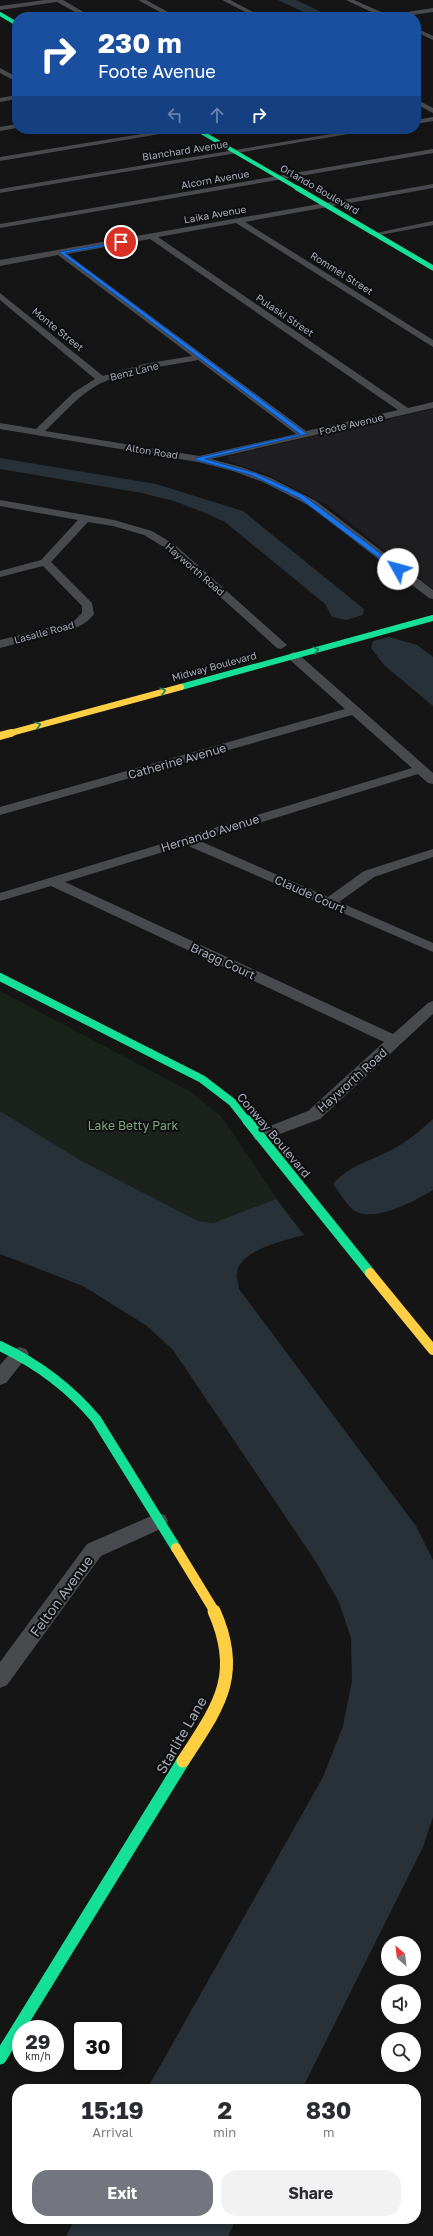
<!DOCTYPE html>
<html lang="en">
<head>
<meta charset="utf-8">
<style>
  body { margin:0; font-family:"Golos Text",sans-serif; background:#f2f2f3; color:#2b2b33; height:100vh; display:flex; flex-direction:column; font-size:15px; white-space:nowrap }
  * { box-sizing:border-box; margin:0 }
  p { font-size:13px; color:#7c7c81 }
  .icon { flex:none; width:22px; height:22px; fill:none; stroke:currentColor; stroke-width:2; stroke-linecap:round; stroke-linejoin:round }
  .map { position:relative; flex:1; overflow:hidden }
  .sheet { position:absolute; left:12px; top:2084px; width:409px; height:140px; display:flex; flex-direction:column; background:#fff; border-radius:16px; box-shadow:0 2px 6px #0003 }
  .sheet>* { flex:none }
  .top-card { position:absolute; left:12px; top:12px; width:409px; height:122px; border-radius:16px; box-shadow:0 2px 6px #0003; background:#1a4fa0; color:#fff; overflow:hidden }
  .needle { width:26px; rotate:332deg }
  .buttons { position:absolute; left:381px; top:1936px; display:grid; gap:8px }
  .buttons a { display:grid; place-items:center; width:40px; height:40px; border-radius:50%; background:#fff; box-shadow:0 2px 6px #0003; font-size:20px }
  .speed { position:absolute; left:12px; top:2020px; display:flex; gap:8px; font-size:20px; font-weight:700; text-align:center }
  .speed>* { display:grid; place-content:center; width:52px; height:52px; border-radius:50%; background:#fff; box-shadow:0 2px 6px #0003; line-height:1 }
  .speed small { font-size:10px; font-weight:400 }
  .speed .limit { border:2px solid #111; border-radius:6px; background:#fff; color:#111 }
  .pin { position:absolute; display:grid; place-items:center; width:34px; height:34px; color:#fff; margin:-17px; border:2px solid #fff; border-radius:50%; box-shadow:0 1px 4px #0007 }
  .me { position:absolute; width:44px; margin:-22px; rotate:308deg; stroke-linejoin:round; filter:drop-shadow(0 0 3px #0008) }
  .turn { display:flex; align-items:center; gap:14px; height:84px; padding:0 20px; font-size:18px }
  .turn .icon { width:52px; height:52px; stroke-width:2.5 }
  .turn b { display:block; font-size:28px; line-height:34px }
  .lanes { display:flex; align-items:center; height:38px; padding:0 20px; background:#0003; justify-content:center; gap:20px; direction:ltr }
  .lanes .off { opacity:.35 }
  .eta { display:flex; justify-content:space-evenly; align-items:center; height:68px; text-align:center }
  .eta b { font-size:24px; font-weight:700; line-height:28px }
  .primary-button { display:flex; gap:8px; margin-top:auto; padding:8px 20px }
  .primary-button a { flex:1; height:46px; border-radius:16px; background:#73767e; color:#fff; font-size:16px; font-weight:700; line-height:46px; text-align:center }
  .primary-button a+a { background:#f2f2f3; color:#2b2b33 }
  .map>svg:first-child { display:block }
  .built { fill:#1f1f21 }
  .green { fill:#1b221b }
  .water { fill:#273137 }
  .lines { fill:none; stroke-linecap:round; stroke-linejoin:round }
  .street { fill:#494a4e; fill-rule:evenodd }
  .fast-far5 { stroke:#16e098; stroke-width:4 }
  .fast-far4 { stroke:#16e098; stroke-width:5 }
  .fast-far3 { stroke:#16e098; stroke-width:6 }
  .fast-far2 { stroke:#16e098; stroke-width:8 }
  .fast-far1 { stroke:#16e098; stroke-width:10 }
  .fast { stroke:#16e098; stroke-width:13 }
  .slow-far3 { stroke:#ffcf43; stroke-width:6 }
  .slow-far2 { stroke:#ffcf43; stroke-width:8 }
  .slow-far1 { stroke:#ffcf43; stroke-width:10 }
  .slow { stroke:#ffcf43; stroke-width:13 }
  .oneway { stroke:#13825b }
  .route { fill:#1a73e8; stroke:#114b97 }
  .labels { text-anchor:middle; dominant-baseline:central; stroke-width:4; stroke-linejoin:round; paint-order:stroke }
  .far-street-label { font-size:10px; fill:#a5abb7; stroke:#0f0f11 }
  .street-label { font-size:12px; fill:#a5abb7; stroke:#0f0f11 }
  .park-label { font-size:12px; fill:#7aa37b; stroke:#0f0f11 }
  .near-street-label { font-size:14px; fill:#a5abb7; stroke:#0f0f11 }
</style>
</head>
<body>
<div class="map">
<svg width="433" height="2236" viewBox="0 0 433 2236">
  <rect width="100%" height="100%" fill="#151515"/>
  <path class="built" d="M 433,409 L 433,589 L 327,505 L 268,475 L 227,461 L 228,456 Z"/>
  <path class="green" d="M 0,991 L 191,1092 L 221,1116 L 289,1216 L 276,1199 L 213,1223 L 198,1221 L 80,1160 L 0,1111 Z"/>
  <path class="water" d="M 278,0 L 296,0 L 332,17 L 314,17 Z
    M 0,458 L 156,484 L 243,511 L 364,609 L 363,615 L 346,620 L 332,617 L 325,604 L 225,522 L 205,513 L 177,502 L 142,493 L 0,469 Z
    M 389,637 L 417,645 L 433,657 L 433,706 L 384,665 L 371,648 L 373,641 Z
    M 0,1111 L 80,1160 L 198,1221 L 213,1223 L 276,1199 L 304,1235 C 286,1240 238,1250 237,1274 C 236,1278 239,1284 239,1289 L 416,1526 L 433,1560 L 433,1817 L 423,1847 L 302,2089 L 147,2089 L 323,1777 L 343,1726 L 352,1681 L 351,1638 L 339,1602 L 316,1562 L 173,1350 L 147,1326 L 83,1286 L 0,1254 Z
    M 433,1119 L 433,1190 C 415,1201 371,1225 352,1209 C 345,1202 339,1192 333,1184 C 351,1164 369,1162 391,1150 C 407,1142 420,1131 433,1119 Z
    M 75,2219 L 236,2219 L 228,2236 L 66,2236 Z"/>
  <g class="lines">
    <path class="street" d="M 45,0 L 63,0 L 92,17 L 84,17 L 57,2 L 0,10 L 0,6 Z
      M 138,0 L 146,0 L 177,17 L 169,17 Z
      M 222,0 L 230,0 L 263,17 L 255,17 Z
      M 346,0 L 354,0 L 388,15 L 433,8 L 433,12 L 399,17 L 382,17 Z
      M 416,28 L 433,36 L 433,40 L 416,32 Z
      M 0,68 L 17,77 L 17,82 L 0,73 Z
      M 17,95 L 17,99 L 0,102 L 0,98 Z
      M 416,99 L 433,108 L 433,113 L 416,104 Z
      M 433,117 L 433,121 L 416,124 L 416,120 Z
      M 17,124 L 17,128 L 0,131 L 0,127 Z
      M 172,129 L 190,129 L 0,161 L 0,157 Z
      M 361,129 L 378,129 L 0,193 L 0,189 Z
      M 433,149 L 433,153 L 0,228 L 0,224 Z
      M 433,184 L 433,188 L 245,222 L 433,340 L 433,347 L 236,223 L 158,237 L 408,408 L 433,402 L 433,408 L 211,459 L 241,467 L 271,478 L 316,501 L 433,590 L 433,599 L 429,598 L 308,505 L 263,482 L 233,471 L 198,462 L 0,429 L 0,423 L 36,429 L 73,393 L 95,379 L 0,300 L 0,293 L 103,376 L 144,364 L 192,356 L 58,255 L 0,266 L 0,260 ZM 150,239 L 398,410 L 306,431 L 67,254 ZM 198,360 L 296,434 L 199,456 L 45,431 C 61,416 75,399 94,387 C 125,369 163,367 198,360 Z
      M 433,221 L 433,225 L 375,236 L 371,234 Z
      M 0,500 L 114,520 L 152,531 L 175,545 L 287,645 L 281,649 L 277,648 L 167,549 L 144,535 L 113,526 L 88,522 L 51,562 L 92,603 L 94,614 C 88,622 81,626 72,629 L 0,648 L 0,640 L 74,621 L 82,613 L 82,606 L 43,566 L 0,577 L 0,571 L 41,560 L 78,520 L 0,506 Z
      M 293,652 L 297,653 L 433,773 L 433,784 L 428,783 L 418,774 L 200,841 L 328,897 L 364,871 L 433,849 L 433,857 L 374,877 L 339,902 L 433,943 L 433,952 L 186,845 L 65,882 L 393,1034 L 428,1003 L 433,1001 L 433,1014 L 320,1119 L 261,1141 L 255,1140 L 253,1136 L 255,1132 L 308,1111 L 384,1042 L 51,886 L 0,901 L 0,893 L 412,768 L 352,715 L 0,815 L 0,807 L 345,709 L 289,659 L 287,656 Z
      M 20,1347 L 26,1349 L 29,1354 L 6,1383 L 0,1385 L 0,1365 L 14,1349 Z
      M 158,1513 L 165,1515 L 168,1521 L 165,1527 L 101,1556 L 7,1685 L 0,1688 L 0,1662 L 87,1544 Z"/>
    <path class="fast-far5" d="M 0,14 L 17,24
      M 196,129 L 299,189"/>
    <path class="fast-far4" d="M 297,188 L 433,268"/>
    <path class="fast-far3" d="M 181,687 L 433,618"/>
    <path class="fast-far2" d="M 0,977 L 202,1079 L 232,1102 L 247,1121"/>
    <path class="fast-far1" d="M 247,1120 L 370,1273
      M 0,1346 C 38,1364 69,1387 96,1419 L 176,1548"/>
    <path class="fast" d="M 0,2058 L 183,1761"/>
    <path class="slow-far3" d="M 7,734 L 181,687"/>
    <path class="slow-far2" d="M 0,736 L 11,733"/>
    <path class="slow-far1" d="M 370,1273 L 433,1350
      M 176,1548 L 215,1612"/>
    <path class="slow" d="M 183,1761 C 218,1707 243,1676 214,1611"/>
  </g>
  <defs><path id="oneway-chevron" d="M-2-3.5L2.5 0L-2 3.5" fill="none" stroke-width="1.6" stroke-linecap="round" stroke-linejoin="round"/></defs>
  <g class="oneway">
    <use href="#oneway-chevron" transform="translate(316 650) rotate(-15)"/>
    <use href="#oneway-chevron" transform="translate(163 691) rotate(-15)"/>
    <use href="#oneway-chevron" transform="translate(38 725) rotate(-15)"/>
  </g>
  <path class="route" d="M 123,241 L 121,243 L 65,253 L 307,434 L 205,459 L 255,473 L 303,495 L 400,568 L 400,571 L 396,571 L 299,498 L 251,475 L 196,460 L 196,458 L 300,434 L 59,252 Z"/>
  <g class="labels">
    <g class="far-street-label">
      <text transform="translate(185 150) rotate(-9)">Blanchard Avenue</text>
      <text transform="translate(215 179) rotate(-10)">Alcorn Avenue</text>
      <text transform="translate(320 189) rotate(30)">Orlando Boulevard</text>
      <text transform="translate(215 214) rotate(-10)">Laika Avenue</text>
      <text transform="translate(342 273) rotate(32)">Rommel Street</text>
      <text transform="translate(285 315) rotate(34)">Pulaski Street</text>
      <text transform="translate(58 329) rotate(39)">Monte Street</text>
      <text transform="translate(134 371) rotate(-14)">Benz Lane</text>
      <text transform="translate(351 424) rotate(-13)">Foote Avenue</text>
      <text transform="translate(152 451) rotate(9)">Alton Road</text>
      <text transform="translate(195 569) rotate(41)">Hayworth Road</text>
      <text transform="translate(44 632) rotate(-15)">Lasalle Road</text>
      <text transform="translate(214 666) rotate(-15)">Midway Boulevard</text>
    </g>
    <g class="street-label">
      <text transform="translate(177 761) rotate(-16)">Catherine Avenue</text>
      <text transform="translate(210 833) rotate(-17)">Hernando Avenue</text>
      <text transform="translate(310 894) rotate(24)">Claude Court</text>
      <text transform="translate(223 961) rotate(25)">Bragg Court</text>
      <text transform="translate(352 1080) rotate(-42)">Hayworth Road</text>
      <text transform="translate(274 1135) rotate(50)">Conway Boulevard</text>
    </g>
    <g class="park-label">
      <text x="133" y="1125">Lake Betty Park</text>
    </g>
    <g class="near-street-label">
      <text transform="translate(61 1596) rotate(-54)">Felton Avenue</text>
      <text transform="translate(181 1735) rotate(-60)">Starlite Lane</text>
    </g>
  </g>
</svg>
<div class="buttons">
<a><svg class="needle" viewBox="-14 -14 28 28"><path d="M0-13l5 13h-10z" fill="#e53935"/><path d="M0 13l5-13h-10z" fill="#7c7c81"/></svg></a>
<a><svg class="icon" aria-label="sound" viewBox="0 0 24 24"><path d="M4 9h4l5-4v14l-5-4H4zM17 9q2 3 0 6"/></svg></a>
<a><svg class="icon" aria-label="search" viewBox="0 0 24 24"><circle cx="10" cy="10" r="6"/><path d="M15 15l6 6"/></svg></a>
</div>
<div class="speed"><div>29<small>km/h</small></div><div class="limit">30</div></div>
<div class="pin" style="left:121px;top:242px;background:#d93025"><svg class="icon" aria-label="arrive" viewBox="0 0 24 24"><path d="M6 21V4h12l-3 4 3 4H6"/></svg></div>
<svg class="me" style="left:398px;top:569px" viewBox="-20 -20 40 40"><circle r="19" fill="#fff"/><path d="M0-13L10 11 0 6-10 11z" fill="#1a73e8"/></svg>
<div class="top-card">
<div class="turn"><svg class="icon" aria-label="right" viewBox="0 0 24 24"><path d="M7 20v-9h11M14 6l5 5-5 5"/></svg><div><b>230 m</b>Foote Avenue</div></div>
<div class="lanes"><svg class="icon off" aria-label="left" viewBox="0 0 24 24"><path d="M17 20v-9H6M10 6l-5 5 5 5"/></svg><svg class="icon off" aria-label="ahead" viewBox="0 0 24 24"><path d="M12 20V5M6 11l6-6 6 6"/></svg><svg class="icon" aria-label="right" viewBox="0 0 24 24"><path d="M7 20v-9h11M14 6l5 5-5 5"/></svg></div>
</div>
<section class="sheet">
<div class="eta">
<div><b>15:19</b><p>Arrival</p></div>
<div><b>2</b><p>min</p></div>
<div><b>830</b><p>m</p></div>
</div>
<div class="primary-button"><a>Exit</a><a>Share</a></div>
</section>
</div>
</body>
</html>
